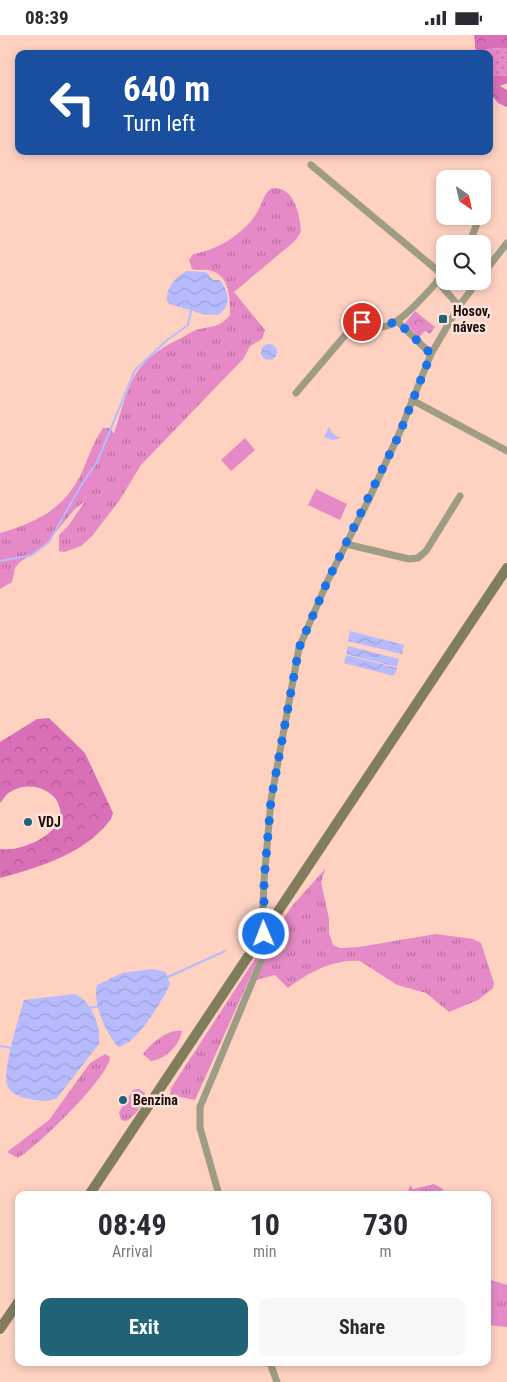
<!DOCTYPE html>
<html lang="en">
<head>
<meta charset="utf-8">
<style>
  body { margin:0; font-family:"Roboto Condensed",sans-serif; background:#f7f7f7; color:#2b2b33; height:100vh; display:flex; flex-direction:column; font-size:19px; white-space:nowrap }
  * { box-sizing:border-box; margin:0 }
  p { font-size:16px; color:#7c7c81 }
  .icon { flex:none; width:28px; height:28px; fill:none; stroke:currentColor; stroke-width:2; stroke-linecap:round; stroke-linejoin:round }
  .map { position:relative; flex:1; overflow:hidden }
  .sheet { position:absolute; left:15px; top:1156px; width:476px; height:175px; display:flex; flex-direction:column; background:#fff; border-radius:10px; box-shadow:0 2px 8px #0003 }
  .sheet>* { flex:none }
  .guide { position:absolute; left:15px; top:15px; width:478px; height:105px; border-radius:10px; box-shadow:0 2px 8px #0003; background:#1a4fa0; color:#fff; overflow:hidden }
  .needle { width:32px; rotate:146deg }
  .buttons { position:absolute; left:436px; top:135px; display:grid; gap:10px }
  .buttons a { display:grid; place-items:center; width:55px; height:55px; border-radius:10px; background:#fff; box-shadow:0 2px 8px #0003; font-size:25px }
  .pin { position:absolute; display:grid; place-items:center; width:42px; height:42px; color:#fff; margin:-21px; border:2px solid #fff; border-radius:50%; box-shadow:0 1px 5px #0007 }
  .me { position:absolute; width:55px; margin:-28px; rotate:359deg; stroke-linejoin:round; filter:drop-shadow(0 0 4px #0008) }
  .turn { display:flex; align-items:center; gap:18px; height:105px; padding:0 25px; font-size:22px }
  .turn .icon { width:65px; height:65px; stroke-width:2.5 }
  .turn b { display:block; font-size:35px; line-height:42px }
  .eta { display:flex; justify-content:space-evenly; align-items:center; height:85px; text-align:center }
  .eta b { font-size:30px; font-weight:700; line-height:35px }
  .primary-button { display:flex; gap:10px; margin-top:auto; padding:10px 25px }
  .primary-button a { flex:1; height:58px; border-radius:10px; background:#216376; color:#fff; font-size:20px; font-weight:700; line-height:58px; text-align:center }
  .primary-button a+a { background:#f7f7f7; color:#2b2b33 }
  .status { display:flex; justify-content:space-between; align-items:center; height:35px; padding:0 25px; background:#fff; direction:ltr }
  .status svg { height:14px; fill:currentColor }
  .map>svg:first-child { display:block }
  .grass { fill:url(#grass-tufts) }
  .forest { fill:url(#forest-crowns) }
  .park { fill:url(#park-crowns) }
  .garden { fill:url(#garden-dots) }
  .pitch { fill:#e58ac6 }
  .water { fill:url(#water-waves) }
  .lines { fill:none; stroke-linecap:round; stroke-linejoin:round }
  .stream { stroke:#b7bbfe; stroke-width:2 }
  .street { stroke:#9f9c86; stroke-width:7 }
  .secondary { stroke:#817d5c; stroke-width:10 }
  .route { stroke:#1a73e8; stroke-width:9; stroke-dasharray:0 16.2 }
  .poi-dot { fill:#216376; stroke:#fbe4dc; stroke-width:2 }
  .labels { text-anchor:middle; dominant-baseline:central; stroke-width:5; stroke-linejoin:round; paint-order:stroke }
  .poi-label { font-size:14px; font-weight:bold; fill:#1f0d06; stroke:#fbe4dc; text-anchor:start }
</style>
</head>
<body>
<div class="status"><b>08:39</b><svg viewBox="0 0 49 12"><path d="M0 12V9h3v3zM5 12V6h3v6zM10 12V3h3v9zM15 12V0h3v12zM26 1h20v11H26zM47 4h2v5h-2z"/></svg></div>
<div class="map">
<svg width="507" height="1347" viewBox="0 0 507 1347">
  <defs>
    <pattern id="grass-tufts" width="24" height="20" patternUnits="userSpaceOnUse" patternTransform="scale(1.25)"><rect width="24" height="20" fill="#e58ac6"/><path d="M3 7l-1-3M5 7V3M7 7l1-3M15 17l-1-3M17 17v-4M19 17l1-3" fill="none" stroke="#b96f9f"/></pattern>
    <pattern id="forest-crowns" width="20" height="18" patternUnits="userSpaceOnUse" patternTransform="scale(1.25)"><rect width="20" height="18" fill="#d970b7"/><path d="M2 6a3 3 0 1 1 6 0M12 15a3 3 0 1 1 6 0" fill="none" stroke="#af5a93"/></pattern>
    <pattern id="park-crowns" width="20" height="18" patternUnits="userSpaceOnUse" patternTransform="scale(1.25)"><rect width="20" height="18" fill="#e58ac6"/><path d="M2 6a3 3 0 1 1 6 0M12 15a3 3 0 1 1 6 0" fill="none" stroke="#b96f9f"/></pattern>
    <pattern id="garden-dots" width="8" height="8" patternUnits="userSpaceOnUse" patternTransform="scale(1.25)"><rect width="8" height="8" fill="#e58ac6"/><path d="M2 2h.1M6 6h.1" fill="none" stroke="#b96f9f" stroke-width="1.8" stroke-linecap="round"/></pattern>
    <pattern id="water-waves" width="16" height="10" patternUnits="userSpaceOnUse" patternTransform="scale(1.25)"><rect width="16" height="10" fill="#b7bbfe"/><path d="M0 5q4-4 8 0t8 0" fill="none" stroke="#9da0d8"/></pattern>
  </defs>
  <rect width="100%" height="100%" fill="#fed1c1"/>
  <path class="grass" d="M 272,153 C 295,151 300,181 301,197 L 295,206 L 234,257 L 265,295 L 262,304 L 250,311 L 244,323 L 141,430 L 119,466 L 92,501 L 81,511 L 64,517 L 59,516 L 59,500 L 69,490 L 85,466 L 74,475 L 44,511 L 20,527 L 15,533 L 12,547 L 0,554 L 0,498 C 38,487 66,473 83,435 C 89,420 94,406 103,393 L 110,393 L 114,399 C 129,353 129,330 175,306 C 182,303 189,298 196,295 C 210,291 220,293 230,280 C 230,262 230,239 208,235 C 202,234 198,236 192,234 L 189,225 L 193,219 C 218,215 245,198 258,176 C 263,167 263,159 272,153 Z
    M 325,834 L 321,847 L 329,884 L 329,898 L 333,910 L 340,913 L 359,912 L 436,899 L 473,904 L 481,908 L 494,948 L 493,953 L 478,965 L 449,977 L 426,958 L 397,950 L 360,926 C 334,924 309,937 288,953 L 275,940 L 256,945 L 263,927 L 267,907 L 292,871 Z
    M 257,921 L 257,927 L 195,1065 L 170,1060 L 171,1053 Z
    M 182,996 C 179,1011 166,1024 151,1026 L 143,1019 C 151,1009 167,994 182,996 Z
    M 105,1019 L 110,1022 C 110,1041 37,1112 18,1123 L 7,1117 L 49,1085 L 90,1028 Z
    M 139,1054 L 145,1058 C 146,1067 134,1083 126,1086 L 121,1085 L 119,1077 L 133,1055 Z
    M 434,1149 L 443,1154 L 443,1160 L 407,1160 L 410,1150 L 413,1154 Z
    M 488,1244 L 507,1250 L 507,1292 L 488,1290 Z"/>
  <path class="forest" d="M 474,0 L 507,0 L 507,13 L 486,14 L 487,19 L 476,19 Z
    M 489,35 L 490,40 L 507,41 L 507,48 L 500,51 L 507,55 L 507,72 L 498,68 L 489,57 Z
    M 49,683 L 85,718 L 113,778 L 111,784 C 85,819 40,832 0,843 L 0,814 C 12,816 26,811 37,806 C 89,779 43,736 10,757 C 6,759 3,765 0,768 L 0,707 L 37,684 Z"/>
  <path class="park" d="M 415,276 L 435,292 L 430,299 L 425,296 L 419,302 L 405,288 Z"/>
  <path class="garden" d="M 507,13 L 507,41 L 489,40 L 489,19 L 487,19 L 486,14 Z"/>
  <path class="pitch" d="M 245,403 L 255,415 L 231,436 L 221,425 Z
    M 316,454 L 347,469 L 340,485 L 308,470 Z"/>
  <path class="water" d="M 187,236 L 206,237 L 213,245 L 220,245 C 229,257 232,271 218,280 L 202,279 L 170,269 L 167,266 C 166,252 176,241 187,236 Z
    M261 317a8 8 0 1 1 16 0a8 8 0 1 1-16 0Z
    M 329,392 L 332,398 L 340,403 L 333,405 L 324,402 Z
    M 350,596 L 404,610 L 402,619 L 348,606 Z
    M 348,611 L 399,624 L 397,632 L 346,619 Z
    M 346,620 L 397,633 L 394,641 L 344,628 Z
    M 152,934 L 166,937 L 170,949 C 163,965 136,1010 118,1012 C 106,998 92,968 97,950 L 122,938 Z
    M 74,959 C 91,964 102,993 99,1009 L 57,1063 C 49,1067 38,1066 30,1064 C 22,1063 10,1059 7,1050 C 2,1036 19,982 24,965 Z"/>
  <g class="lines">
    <path class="stream" d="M 0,526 L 32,520 L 49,507 L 83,447 L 97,427 L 135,335 L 166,306 L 188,290 L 191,276
      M 168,942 L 225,916
      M 89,973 L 99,971
      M 0,1011 L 11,1013"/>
    <path class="street" d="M 311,130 L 443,240
      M 474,142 L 475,144
      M 469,209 L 480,181
      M 482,240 L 507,208
      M 437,246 L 459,271
      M 397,286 L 431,319
      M 296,358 L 353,291 C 365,285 375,295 387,291 C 405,285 432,252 445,238
      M 412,365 L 507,416
      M 346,509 L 409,524 L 418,523 L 426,516 L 460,461
      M 219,1160 L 200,1093 L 200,1072 L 261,926 L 264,846 L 271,765 L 299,613 L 328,545 L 368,466 L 399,399 L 431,319 L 459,271 L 478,246
      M 270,1328 L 277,1347"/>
    <path class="secondary" d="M 89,1160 L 507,533
      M 0,1294 L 19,1266"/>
  </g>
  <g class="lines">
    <path class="route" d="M 264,899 L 264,846 L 271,765 L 299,613 L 328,545 L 399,400 L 431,319 L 397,286 L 382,292 L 362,287"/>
  </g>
  <g class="poi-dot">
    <rect x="438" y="279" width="10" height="10" rx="2.5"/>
    <circle cx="28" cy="787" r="5"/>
    <circle cx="123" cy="1065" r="5"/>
  </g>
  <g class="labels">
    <g class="poi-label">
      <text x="453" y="276">Hosov,<tspan x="453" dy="16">náves</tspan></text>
      <text x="38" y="787">VDJ</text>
      <text x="133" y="1065">Benzina</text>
    </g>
  </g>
</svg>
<div class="buttons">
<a><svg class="needle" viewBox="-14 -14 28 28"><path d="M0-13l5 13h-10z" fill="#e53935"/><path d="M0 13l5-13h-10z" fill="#7c7c81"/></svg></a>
<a><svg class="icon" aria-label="search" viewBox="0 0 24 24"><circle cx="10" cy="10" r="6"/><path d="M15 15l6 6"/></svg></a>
</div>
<div class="pin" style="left:362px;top:287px;background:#d93025"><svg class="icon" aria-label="arrive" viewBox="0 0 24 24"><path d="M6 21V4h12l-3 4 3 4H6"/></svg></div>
<svg class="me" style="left:264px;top:899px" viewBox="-20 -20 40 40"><circle r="17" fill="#1a73e8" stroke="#fff" stroke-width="3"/><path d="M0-11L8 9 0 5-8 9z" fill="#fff"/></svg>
<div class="guide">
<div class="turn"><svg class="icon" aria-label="left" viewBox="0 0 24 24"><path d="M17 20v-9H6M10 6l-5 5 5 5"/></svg><div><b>640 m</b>Turn left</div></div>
</div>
<section class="sheet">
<div class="eta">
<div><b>08:49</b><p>Arrival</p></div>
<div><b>10</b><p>min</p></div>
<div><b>730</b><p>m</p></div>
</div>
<div class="primary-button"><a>Exit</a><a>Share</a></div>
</section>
</div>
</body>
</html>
